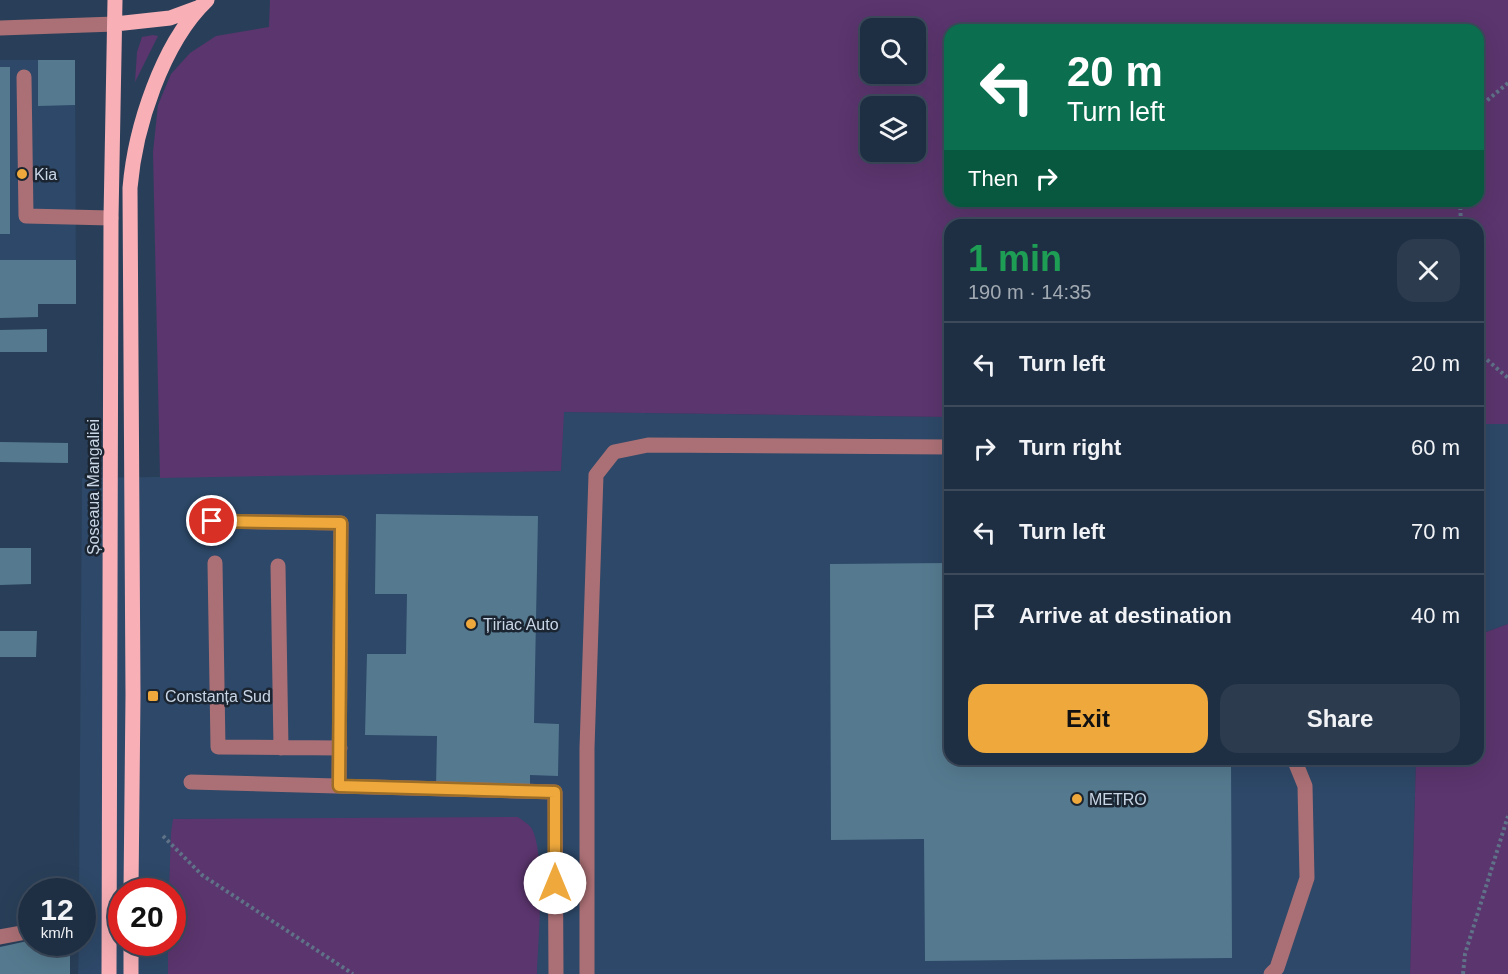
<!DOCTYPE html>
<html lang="en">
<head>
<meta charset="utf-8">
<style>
  body { margin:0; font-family:Helvetica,sans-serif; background:#2c3b4e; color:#f1f3f6; height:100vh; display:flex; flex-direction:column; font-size:22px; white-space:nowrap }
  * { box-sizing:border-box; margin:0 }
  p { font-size:20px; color:#a1a9b2 }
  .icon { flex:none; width:33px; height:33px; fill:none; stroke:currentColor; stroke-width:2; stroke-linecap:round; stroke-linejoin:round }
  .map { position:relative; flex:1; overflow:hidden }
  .side { position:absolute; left:944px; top:219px; width:540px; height:546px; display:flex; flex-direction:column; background:#1f2f43; border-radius:18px; box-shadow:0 6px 24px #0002,0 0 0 2px #3c4a5c }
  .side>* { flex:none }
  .hud { position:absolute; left:944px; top:24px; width:540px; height:183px; border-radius:18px; box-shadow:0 6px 24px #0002,0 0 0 2px #3c4a5c; background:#0b6e4f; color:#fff; overflow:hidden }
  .tools { position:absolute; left:860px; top:18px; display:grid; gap:12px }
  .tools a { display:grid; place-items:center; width:66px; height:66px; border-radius:12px; background:#1f2f43; box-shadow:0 6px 24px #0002,0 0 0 2px #3c4a5c; font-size:30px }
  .speed { position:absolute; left:18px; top:878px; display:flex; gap:12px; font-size:30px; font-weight:700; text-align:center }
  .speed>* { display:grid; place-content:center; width:78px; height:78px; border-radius:50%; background:#1f2f43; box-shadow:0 6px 24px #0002,0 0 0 2px #3c4a5c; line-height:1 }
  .speed small { font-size:15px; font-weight:400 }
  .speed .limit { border:9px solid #d22; background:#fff; color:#111 }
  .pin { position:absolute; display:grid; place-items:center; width:51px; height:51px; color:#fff; margin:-26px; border:3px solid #fff; border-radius:50%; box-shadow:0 2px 6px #0007 }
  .me { position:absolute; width:66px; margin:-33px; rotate:0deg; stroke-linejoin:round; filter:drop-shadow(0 0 4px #0008) }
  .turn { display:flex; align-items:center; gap:21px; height:126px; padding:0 24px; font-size:27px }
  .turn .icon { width:78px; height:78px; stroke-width:2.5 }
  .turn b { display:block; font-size:42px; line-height:51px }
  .then { display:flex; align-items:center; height:57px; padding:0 24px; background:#0003; gap:12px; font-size:22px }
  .round { display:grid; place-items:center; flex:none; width:63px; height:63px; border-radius:18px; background:#2c3b4e }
  .headline { display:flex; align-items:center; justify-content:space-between; height:102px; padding:0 24px }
  h1 { font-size:36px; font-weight:600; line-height:45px; color:#1e9e55 }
  .cta { display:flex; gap:12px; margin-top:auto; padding:12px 24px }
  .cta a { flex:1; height:69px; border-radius:18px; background:#eea83c; color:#111; font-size:24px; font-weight:600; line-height:69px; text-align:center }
  .cta a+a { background:#2c3b4e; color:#f1f3f6 }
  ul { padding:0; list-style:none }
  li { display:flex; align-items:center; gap:18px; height:84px; padding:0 24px; border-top:2px solid #3c4a5c }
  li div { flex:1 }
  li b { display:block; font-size:22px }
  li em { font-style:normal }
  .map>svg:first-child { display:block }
  .built { fill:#2d4868; fill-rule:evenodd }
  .green { fill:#5b356e; fill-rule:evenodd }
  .building { fill:#557a8f }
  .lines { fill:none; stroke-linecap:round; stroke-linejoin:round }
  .path { stroke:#5f7288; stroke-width:4; stroke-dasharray:3 3; stroke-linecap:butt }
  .minor { stroke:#ab7075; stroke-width:15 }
  .major { stroke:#f8b0b6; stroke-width:15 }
  .route-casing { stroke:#9b6d27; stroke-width:15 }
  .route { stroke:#eea83c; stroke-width:10 }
  .poi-dot { fill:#eea83c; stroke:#1b2531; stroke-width:2 }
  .labels { text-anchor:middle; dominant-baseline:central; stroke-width:5; stroke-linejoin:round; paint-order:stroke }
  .poi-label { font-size:16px; fill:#c9d6e6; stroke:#1b2531; text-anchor:start }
  .street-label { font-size:16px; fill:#c9d6e6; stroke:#1b2531 }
</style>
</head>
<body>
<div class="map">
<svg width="1508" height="974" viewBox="0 0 1508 974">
  <rect width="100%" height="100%" fill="#293f59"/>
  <path class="built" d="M 0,60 L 75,60 L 76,287 L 0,287 Z
    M 563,412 L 949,417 L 950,759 L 1416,759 L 1410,974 L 78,974 L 79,942 L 82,942 L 82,891 L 79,891 L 82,478 L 561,471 ZM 122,891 L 172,891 L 172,942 L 122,942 Z
    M 1478,424 L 1508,424 L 1508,624 L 1478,635 Z"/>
  <path class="green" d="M 270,0 L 1508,0 L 1508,424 L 1478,424 L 1478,225 L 950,225 L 949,417 L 564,412 L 561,471 L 160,478 L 153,152 L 158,105 L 171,74 L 190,53 L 216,36 L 269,27 ZM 870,28 L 915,28 L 915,74 L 870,74 ZM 950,30 L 1478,30 L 1478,201 L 950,201 ZM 870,106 L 915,106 L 915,152 L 870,152 Z
    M 153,35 L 158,36 L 135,82 L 137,52 L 142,37 Z
    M 1508,624 L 1508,974 L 1410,974 L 1416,759 L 1478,759 L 1478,635 Z
    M 518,817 C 523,821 529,824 532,829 C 546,857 538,940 537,974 L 168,974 L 168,942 L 172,942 L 172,891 L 169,891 L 171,833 L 173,819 Z"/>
  <path class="building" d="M 38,60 L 75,60 L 75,105 L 38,106 Z
    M 0,67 L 10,67 L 10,234 L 0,234 Z
    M 0,260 L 76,260 L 76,304 L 38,304 L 38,317 L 0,318 Z
    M 47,329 L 47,352 L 0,352 L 0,330 Z
    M 0,442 L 68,443 L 68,463 L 0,462 Z
    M 376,514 L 538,516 L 534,723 L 559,724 L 558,776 L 530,775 L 530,789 L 436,788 L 437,736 L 365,735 L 367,654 L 406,654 L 407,594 L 375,594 Z
    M 0,548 L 31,548 L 31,584 L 0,585 Z
    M 950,563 L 950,759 L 1231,759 L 1232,958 L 925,961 L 924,839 L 831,840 L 830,564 Z
    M 0,631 L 37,631 L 36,657 L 0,657 Z
    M 32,940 L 32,942 L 70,942 L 70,974 L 0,974 L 0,947 Z"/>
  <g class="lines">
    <path class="path" d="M 1478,108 L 1508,83
      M 1460,201 L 1461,225
      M 1478,352 L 1508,378
      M 163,836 L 202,875 L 353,974
      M 82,921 L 85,921
      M 1463,974 L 1465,954 L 1508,816"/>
    <path class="minor" d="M 0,28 L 115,24
      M 24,77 L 26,216 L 111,218
      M 212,521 L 341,523 L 339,786
      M 215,563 L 218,747 L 340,748
      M 278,566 L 281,748
      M 191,782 L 555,792 L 556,974
      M 0,937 L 32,931
      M 587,974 L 587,748 L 596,475 L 614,452 L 648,445 L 950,447
      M 1271,974 L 1277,968 L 1307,878 L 1305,786 L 1294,759"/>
    <path class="major" d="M 115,24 L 170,18 L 200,7
      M 131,891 L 133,695 L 130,188 C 135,128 162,43 207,0
      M 109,974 L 111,218 L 115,0
      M 131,974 L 131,942"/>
  </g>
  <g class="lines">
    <g class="route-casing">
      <path id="route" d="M 212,521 L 341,523 L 339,786 L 555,792 L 555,883"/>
    </g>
    <use href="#route" class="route"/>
  </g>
  <g class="poi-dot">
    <circle cx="22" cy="174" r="6"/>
    <circle cx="471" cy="624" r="6"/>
    <rect x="147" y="690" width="12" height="12" rx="3"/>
    <circle cx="1077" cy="799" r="6"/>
  </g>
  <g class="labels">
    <g class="poi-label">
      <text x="34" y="174">Kia</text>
      <text x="483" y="624">Țiriac Auto</text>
      <text x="165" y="696">Constanța Sud</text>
      <text x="1089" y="799">METRO</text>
    </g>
    <g class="street-label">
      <text transform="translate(93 487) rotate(-90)">Șoseaua Mangaliei</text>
    </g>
  </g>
</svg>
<div class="tools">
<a><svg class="icon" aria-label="search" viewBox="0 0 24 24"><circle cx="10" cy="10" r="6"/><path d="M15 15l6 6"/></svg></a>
<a><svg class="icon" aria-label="layers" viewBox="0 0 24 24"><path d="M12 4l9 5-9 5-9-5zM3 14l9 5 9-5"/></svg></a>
</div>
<div class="speed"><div>12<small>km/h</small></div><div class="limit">20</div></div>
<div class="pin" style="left:212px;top:521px;background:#d93025"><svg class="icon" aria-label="arrive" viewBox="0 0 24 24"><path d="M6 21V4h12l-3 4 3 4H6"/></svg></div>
<svg class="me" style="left:555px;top:883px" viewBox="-20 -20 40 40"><circle r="19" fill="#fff"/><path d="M0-13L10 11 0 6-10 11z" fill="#eea83c"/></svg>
<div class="hud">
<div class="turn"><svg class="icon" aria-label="left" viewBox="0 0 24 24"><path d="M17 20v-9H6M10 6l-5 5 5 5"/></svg><div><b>20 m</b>Turn left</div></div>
<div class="then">Then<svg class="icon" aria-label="right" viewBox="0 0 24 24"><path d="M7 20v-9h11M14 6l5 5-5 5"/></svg></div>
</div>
<section class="side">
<div class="headline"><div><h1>1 min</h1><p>190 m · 14:35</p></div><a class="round"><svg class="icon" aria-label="close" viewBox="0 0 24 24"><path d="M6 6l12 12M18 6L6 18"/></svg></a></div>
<ul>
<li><svg class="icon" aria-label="left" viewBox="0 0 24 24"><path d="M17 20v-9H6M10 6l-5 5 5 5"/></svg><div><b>Turn left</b></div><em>20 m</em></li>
<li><svg class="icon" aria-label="right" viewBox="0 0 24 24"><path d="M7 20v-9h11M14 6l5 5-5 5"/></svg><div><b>Turn right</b></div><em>60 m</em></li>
<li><svg class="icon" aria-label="left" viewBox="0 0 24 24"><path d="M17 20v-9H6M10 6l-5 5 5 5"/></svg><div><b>Turn left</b></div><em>70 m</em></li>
<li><svg class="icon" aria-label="arrive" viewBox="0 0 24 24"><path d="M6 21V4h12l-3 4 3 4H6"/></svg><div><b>Arrive at destination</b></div><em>40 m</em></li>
</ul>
<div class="cta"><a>Exit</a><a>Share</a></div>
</section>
</div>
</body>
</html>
